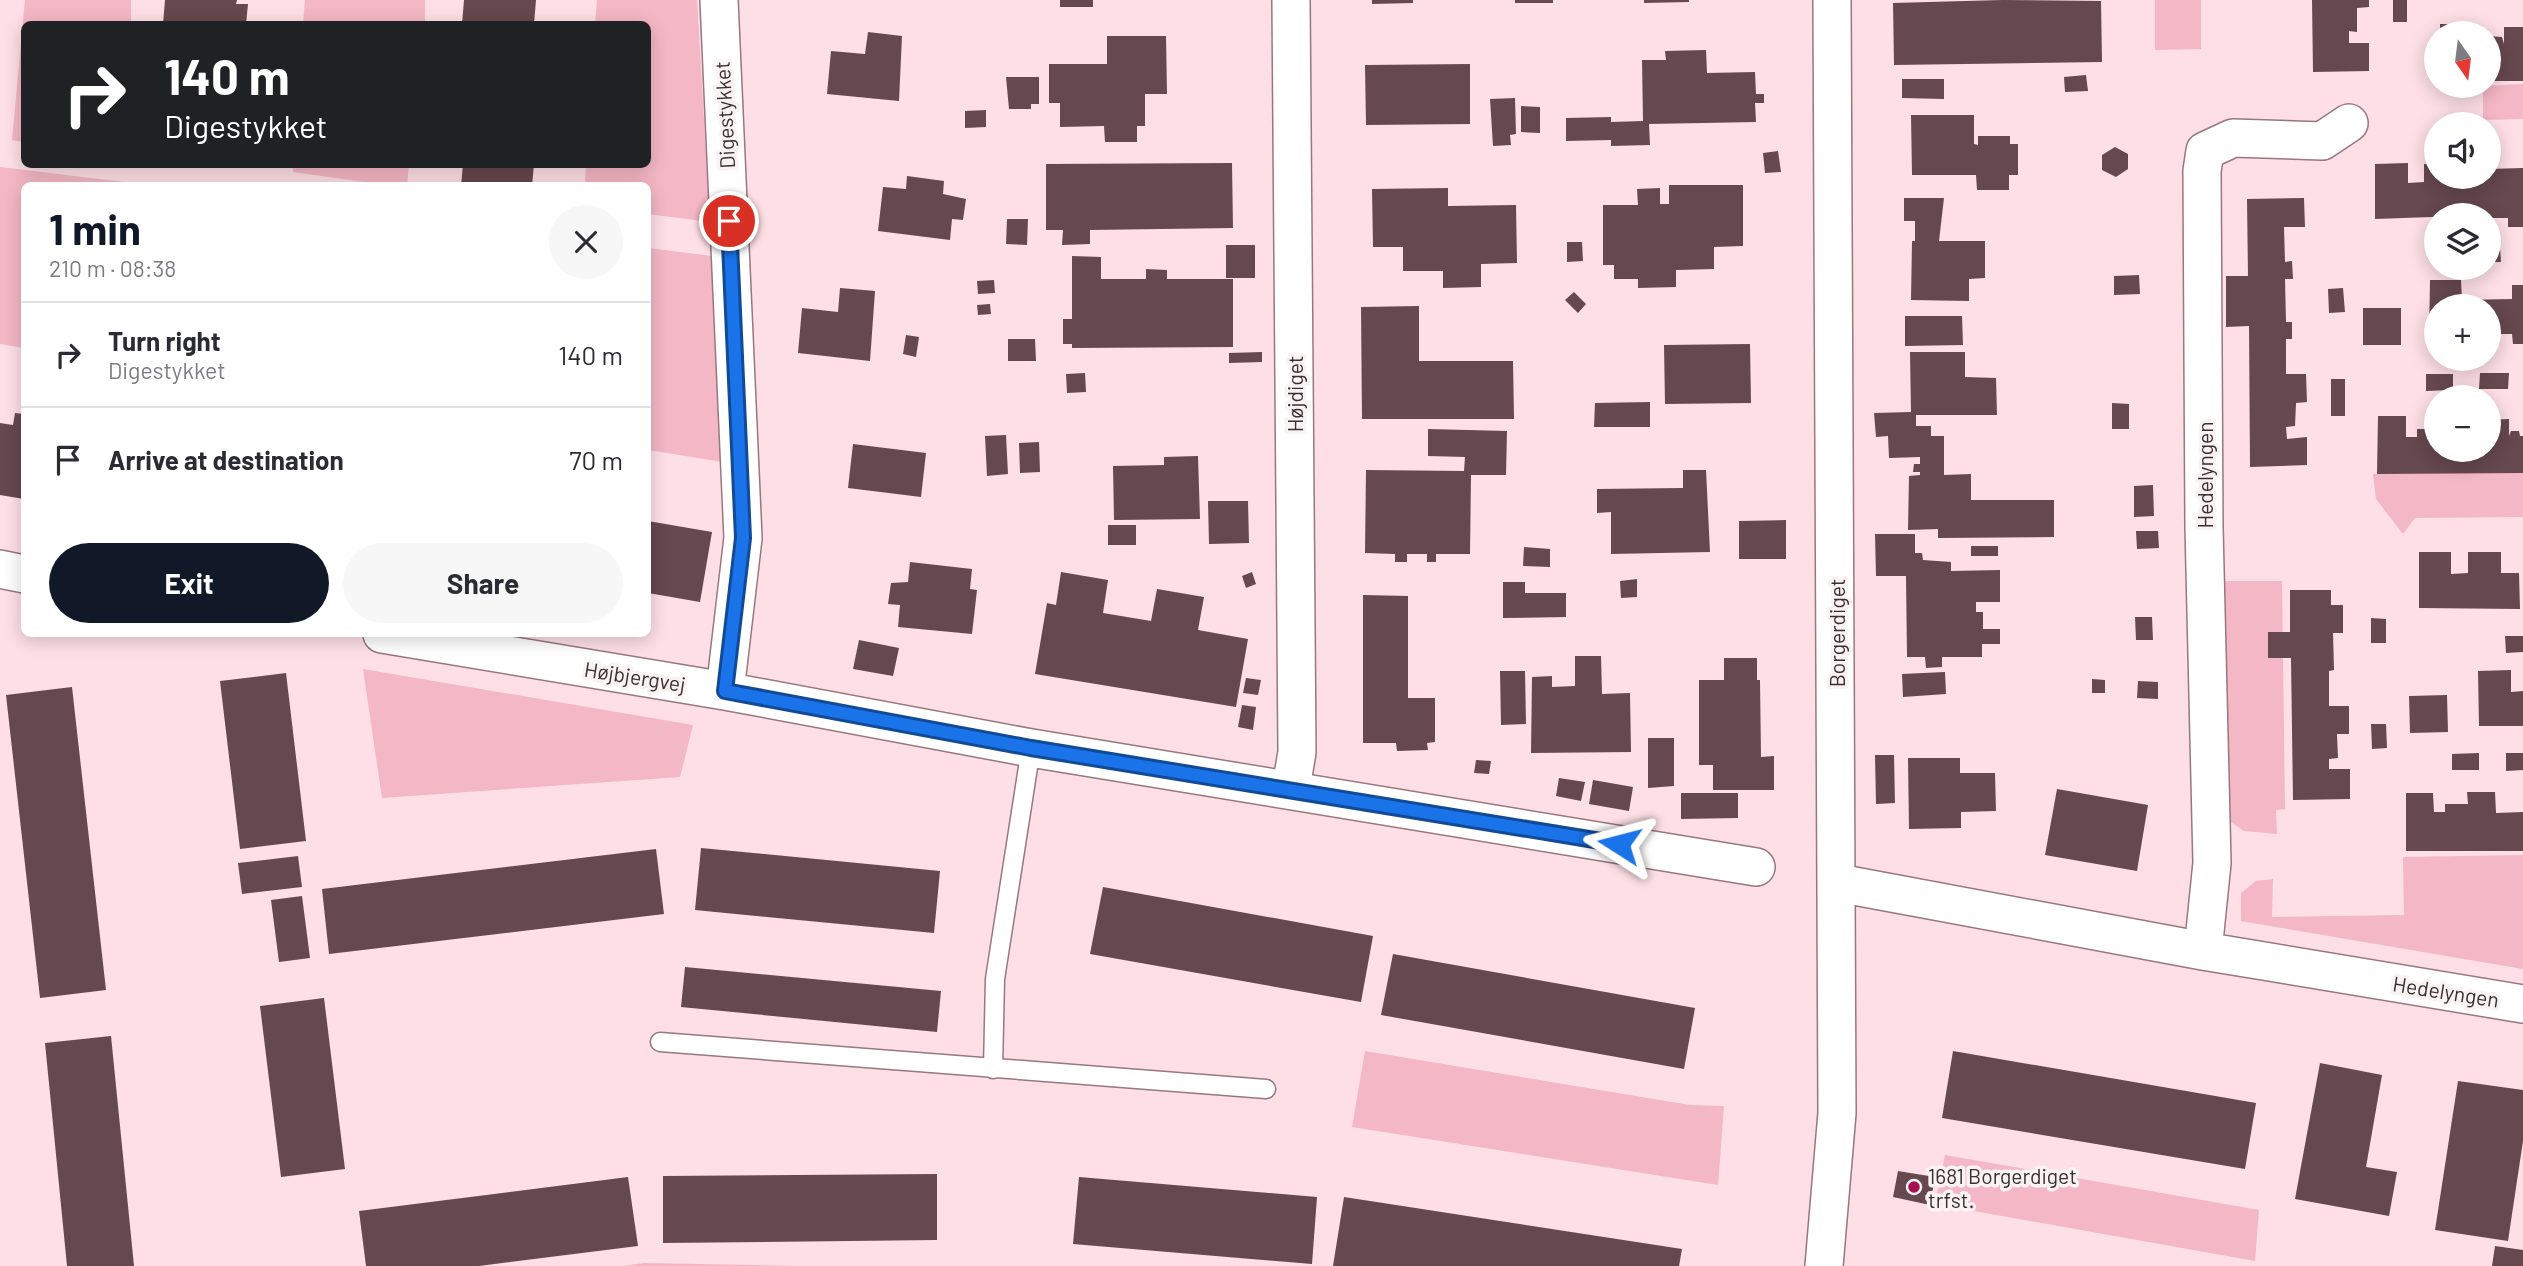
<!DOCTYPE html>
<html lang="en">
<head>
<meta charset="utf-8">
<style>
  body { margin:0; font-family:Barlow,sans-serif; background:#f7f7f7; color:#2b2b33; height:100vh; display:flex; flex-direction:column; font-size:26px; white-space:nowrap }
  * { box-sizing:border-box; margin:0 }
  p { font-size:23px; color:#7c7c81 }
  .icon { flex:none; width:38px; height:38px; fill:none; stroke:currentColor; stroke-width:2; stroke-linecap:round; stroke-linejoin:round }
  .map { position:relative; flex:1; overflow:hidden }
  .panel { position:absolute; left:21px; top:182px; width:630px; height:455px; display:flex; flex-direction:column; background:#fff; border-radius:10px; box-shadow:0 4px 18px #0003 }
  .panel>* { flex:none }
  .top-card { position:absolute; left:21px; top:21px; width:630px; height:147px; border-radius:10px; box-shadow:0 4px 18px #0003; background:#202124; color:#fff; overflow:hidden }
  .needle { width:46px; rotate:166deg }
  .controls { position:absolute; left:2424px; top:21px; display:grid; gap:14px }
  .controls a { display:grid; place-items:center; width:77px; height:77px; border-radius:50%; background:#fff; box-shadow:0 4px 18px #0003; font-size:35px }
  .pin { position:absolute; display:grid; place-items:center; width:60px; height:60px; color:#fff; margin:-30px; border:4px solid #fff; border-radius:50%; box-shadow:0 2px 7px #0007 }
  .me { position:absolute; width:77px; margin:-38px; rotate:279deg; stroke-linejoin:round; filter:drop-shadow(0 0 5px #0008) }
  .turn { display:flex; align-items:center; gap:24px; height:147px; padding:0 28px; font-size:32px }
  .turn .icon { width:91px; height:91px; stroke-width:2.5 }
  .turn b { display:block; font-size:49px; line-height:60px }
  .round { display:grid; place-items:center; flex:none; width:74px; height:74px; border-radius:37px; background:#f7f7f7 }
  .headline { display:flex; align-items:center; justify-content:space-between; height:119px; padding:0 28px }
  h1 { font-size:42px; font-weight:700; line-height:52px; color:#111827 }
  .button { display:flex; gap:14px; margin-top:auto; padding:14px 28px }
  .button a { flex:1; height:80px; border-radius:42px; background:#111827; color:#fff; font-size:28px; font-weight:700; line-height:80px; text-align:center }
  .button a+a { background:#f7f7f7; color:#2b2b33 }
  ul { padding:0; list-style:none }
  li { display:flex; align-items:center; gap:21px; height:105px; padding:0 28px; border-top:2px solid #e1e1e2 }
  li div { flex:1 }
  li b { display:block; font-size:26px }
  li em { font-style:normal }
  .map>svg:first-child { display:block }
  .green { fill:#f4b7c5 }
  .building { fill:#66484f }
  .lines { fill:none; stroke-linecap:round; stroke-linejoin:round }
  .service-casing { stroke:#98777f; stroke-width:21 }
  .minor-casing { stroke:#98777f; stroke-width:40 }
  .service { stroke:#fff; stroke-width:18 }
  .minor { stroke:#fff; stroke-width:37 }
  .route-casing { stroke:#114b97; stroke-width:18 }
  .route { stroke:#1a73e8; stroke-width:12 }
  .poi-dot { fill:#a30f4f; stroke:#faf3f4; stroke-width:2.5 }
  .labels { text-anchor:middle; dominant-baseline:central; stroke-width:7; stroke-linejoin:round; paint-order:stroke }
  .street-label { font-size:21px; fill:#3c2e31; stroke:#faf3f4 }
  .poi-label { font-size:21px; fill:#3c2e31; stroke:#faf3f4; text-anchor:start }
</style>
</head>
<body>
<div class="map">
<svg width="2523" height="1266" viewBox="0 0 2523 1266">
  <rect width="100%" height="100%" fill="#fddfe5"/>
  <path class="green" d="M 25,0 L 131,0 L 131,24 L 24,24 L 24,142 L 12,140 Z
    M 305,0 L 425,0 L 425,24 L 303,24 Z
    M 597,0 L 697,0 L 710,222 L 648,214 L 648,186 L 585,185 L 586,165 L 648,164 L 648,24 L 595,24 Z
    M 2155,0 L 2201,0 L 2201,49 L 2155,50 Z
    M 2523,84 L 2523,119 L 2483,120 L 2483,86 Z
    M 293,165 L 409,165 L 407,185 L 384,185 L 293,172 Z
    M 0,167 L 149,185 L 24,186 L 24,348 L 0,344 Z
    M 648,248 L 712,256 L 723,462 L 648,450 Z
    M 2523,471 L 2523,517 L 2415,518 L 2403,534 L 2376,499 L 2373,474 Z
    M 2225,581 L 2282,581 L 2285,809 L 2276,810 L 2277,834 L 2244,831 L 2225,818 Z
    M 363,669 L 693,725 L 680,777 L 382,798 Z
    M 2523,855 L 2523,969 L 2241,921 L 2241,893 L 2256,881 L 2273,879 L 2272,917 L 2404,915 L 2403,857 Z
    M 1365,1051 L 1690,1105 L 1724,1106 L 1718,1185 L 1352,1127 Z
    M 1945,1155 L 2259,1210 L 2255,1261 L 1935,1204 Z
    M 644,1263 L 799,1266 L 623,1266 Z"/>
  <path class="building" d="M 165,0 L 237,0 L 236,4 L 248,4 L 246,24 L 163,24 Z
    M 464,0 L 536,0 L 534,24 L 462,24 Z
    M 1060,0 L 1093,0 L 1093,7 L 1060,7 Z
    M 1372,0 L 1413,0 L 1413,3 L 1372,4 Z
    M 1515,0 L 1553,0 L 1553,3 L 1515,3 Z
    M 1644,0 L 1689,0 L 1689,2 L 1644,3 Z
    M 2002,0 L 2101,1 L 2102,62 L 1894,65 L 1893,3 Z
    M 2312,0 L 2369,0 L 2369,7 L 2357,8 L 2357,32 L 2349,31 L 2349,43 L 2369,43 L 2369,71 L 2313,72 Z
    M 2393,0 L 2407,0 L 2407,22 L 2393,22 Z
    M 2440,24 L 2468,24 L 2468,33 L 2440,33 Z
    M 2504,27 L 2523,27 L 2523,81 L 2488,81 L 2488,36 L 2502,37 L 2504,44 Z
    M 868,32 L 902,36 L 899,101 L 827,94 L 831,51 L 865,54 Z
    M 1107,36 L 1166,36 L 1167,94 L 1145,94 L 1145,126 L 1137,126 L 1137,142 L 1105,142 L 1104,126 L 1060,127 L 1060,103 L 1049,103 L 1049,64 L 1107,64 Z
    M 1706,50 L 1707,73 L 1755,72 L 1756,94 L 1764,94 L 1764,103 L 1755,103 L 1756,122 L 1649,124 L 1650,145 L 1611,146 L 1611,140 L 1566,141 L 1566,118 L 1611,117 L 1611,122 L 1643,121 L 1642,60 L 1666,60 L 1665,51 Z
    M 1470,64 L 1470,124 L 1366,125 L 1365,65 Z
    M 2086,75 L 2088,91 L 2065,92 L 2064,77 Z
    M 1006,77 L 1039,77 L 1039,104 L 1031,104 L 1031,109 L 1009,109 Z
    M 1902,79 L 1944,79 L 1944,99 L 1902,98 Z
    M 1515,98 L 1516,134 L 1510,135 L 1511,145 L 1493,146 L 1490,99 Z
    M 1521,106 L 1540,107 L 1540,133 L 1521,132 Z
    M 986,110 L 986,127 L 965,128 L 965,111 Z
    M 1911,115 L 1974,115 L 1974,144 L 1978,145 L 1978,136 L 2010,136 L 2010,144 L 2018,144 L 2018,175 L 2009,175 L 2009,190 L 1977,190 L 1976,175 L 1912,175 Z
    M 2115,147 L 2128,154 L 2128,169 L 2116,177 L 2102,170 L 2102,155 Z
    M 1778,151 L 1781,172 L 1765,173 L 1763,153 Z
    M 1232,163 L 1233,228 L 1090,230 L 1090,244 L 1062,245 L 1063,230 L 1046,230 L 1046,164 Z
    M 2408,163 L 2408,183 L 2424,182 L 2424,164 L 2436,164 L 2436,177 L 2457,177 L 2457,183 L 2479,182 L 2479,177 L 2488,177 L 2488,169 L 2523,168 L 2523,227 L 2508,227 L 2508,218 L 2488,218 L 2488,215 L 2375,219 L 2375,164 Z
    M 463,164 L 534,164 L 532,186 L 461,186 Z
    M 907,176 L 944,181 L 943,194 L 966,199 L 963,220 L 952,219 L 950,240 L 878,231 L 883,187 L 906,189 Z
    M 1669,185 L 1743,185 L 1743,246 L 1714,247 L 1714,269 L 1676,270 L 1676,287 L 1638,288 L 1638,279 L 1614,279 L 1614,265 L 1603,265 L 1603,205 L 1638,205 L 1637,189 L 1660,188 L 1660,204 L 1669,204 Z
    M 1448,188 L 1448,206 L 1516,205 L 1517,263 L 1481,264 L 1481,287 L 1443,288 L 1443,271 L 1403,271 L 1403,247 L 1373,247 L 1372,189 Z
    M 1904,198 L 1944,198 L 1939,241 L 1985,241 L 1985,278 L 1969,279 L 1969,301 L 1911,300 L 1912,241 L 1915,241 L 1915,221 L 1904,221 Z
    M 2304,198 L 2305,227 L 2284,227 L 2285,262 L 2292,261 L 2293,279 L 2285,279 L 2286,322 L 2292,322 L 2292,339 L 2286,339 L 2286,374 L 2306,374 L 2307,402 L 2296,403 L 2295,426 L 2286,427 L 2287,439 L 2307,437 L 2307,465 L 2250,467 L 2249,326 L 2226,327 L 2226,276 L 2248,276 L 2247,199 Z
    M 1007,219 L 1028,219 L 1027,245 L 1006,244 Z
    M 1567,242 L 1582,242 L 1583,261 L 1567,262 Z
    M 1226,245 L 1255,245 L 1255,278 L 1226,278 Z
    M 2488,247 L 2500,247 L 2501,262 L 2488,262 Z
    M 1072,256 L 1101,257 L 1101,279 L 1146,279 L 1146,269 L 1167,270 L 1167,279 L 1233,279 L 1233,347 L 1072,348 L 1072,344 L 1063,344 L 1063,319 L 1072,319 Z
    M 2139,275 L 2140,294 L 2114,295 L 2114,276 Z
    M 994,280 L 995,293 L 978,294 L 977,281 Z
    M 2430,280 L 2461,280 L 2462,300 L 2512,299 L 2512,285 L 2523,285 L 2523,344 L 2513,344 L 2512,334 L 2488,334 L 2488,306 L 2436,306 L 2436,335 L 2429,335 Z
    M 840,288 L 875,291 L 870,361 L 798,353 L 802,308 L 838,312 Z
    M 2343,288 L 2345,312 L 2329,313 L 2328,289 Z
    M 1574,292 L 1586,304 L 1578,313 L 1565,300 Z
    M 990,304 L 991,314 L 978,315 L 977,305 Z
    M 1419,306 L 1419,361 L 1513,361 L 1514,419 L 1362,419 L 1361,307 Z
    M 2363,308 L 2401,308 L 2401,345 L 2363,345 Z
    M 1905,316 L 1962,316 L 1963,345 L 1905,346 Z
    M 906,335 L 919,337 L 916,357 L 903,354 Z
    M 1008,339 L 1035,339 L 1036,361 L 1008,361 Z
    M 1750,344 L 1751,403 L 1665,404 L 1664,345 Z
    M 1262,352 L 1262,362 L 1229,363 L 1229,353 Z
    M 1910,352 L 1965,352 L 1965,377 L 1996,378 L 1997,415 L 1916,415 L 1916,426 L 1931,426 L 1931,436 L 1944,436 L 1944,475 L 1971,474 L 1971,500 L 2054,500 L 2054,537 L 1938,538 L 1938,529 L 1908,530 L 1909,476 L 1920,475 L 1920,472 L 1913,472 L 1914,464 L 1920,464 L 1920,457 L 1889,458 L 1888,436 L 1876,437 L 1874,413 L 1911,412 Z
    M 1085,373 L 1086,392 L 1067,393 L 1066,374 Z
    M 2480,373 L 2509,373 L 2508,389 L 2479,389 Z
    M 2426,374 L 2453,374 L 2453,390 L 2426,391 Z
    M 2331,379 L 2345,379 L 2345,416 L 2331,416 Z
    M 1650,402 L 1650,427 L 1594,427 L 1595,403 Z
    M 2112,403 L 2129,404 L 2129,429 L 2112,429 Z
    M 15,413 L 24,414 L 24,499 L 0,495 L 0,423 L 13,425 Z
    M 2378,416 L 2406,416 L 2406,437 L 2417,437 L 2417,429 L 2436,429 L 2436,450 L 2488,450 L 2488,420 L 2509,419 L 2509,436 L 2511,431 L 2519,431 L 2520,436 L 2523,436 L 2523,473 L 2377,474 Z
    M 1428,429 L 1507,431 L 1506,475 L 1471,475 L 1470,554 L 1436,554 L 1436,562 L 1427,562 L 1427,554 L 1407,554 L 1407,562 L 1395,562 L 1395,554 L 1365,553 L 1366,470 L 1464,471 L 1465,457 L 1428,456 Z
    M 1006,435 L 1008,474 L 987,476 L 985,436 Z
    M 1039,442 L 1040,472 L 1020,473 L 1019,443 Z
    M 853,444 L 926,453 L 921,497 L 848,488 Z
    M 1198,456 L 1200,519 L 1114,520 L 1113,466 L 1164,465 L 1164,457 Z
    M 1683,470 L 1706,470 L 1710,552 L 1611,554 L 1611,512 L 1597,513 L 1597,489 L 1683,488 Z
    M 2153,485 L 2154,516 L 2134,517 L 2134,486 Z
    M 1208,501 L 1248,501 L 1249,543 L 1209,544 Z
    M 1786,520 L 1786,559 L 1739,559 L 1739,521 Z
    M 648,521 L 712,532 L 700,602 L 648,593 Z
    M 1108,525 L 1136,525 L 1136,545 L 1108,545 Z
    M 2136,531 L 2158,531 L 2159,548 L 2137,549 Z
    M 1875,534 L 1915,534 L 1915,553 L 1922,553 L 1923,560 L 1951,562 L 1951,571 L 2000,570 L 2000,602 L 1976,602 L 1976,612 L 1983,612 L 1983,629 L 2000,629 L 2000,644 L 1982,644 L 1982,657 L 1942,657 L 1942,667 L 1926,668 L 1925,657 L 1907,657 L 1906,576 L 1876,576 Z
    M 1971,546 L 1998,546 L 1998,556 L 1971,556 Z
    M 1524,547 L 1550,549 L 1550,567 L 1523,566 Z
    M 2419,552 L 2451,552 L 2451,574 L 2468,573 L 2468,552 L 2501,552 L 2501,573 L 2519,573 L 2520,609 L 2419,608 Z
    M 910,562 L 972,569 L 970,589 L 977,590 L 972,634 L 898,627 L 900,605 L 888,604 L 891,583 L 908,582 Z
    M 1061,572 L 1108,580 L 1103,613 L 1151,621 L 1157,589 L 1204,597 L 1198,630 L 1248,639 L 1236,707 L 1035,674 L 1047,603 L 1056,605 Z
    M 1252,572 L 1256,584 L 1246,588 L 1242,576 Z
    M 1637,579 L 1637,597 L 1621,598 L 1620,581 Z
    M 1503,582 L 1525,582 L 1525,593 L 1566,593 L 1566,617 L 1503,618 Z
    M 2290,590 L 2331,590 L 2331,605 L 2343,605 L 2343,633 L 2333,633 L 2334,670 L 2329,671 L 2329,706 L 2349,706 L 2349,734 L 2337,734 L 2338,758 L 2329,759 L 2329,769 L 2350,769 L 2350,799 L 2293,800 L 2291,658 L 2268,658 L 2268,632 L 2290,632 Z
    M 1363,595 L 1408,596 L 1408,698 L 1435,698 L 1435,742 L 1427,743 L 1428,750 L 1397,751 L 1396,743 L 1363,743 Z
    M 2135,617 L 2152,617 L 2153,640 L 2136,640 Z
    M 2371,618 L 2386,619 L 2386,643 L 2371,643 Z
    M 2505,636 L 2523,636 L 2523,652 L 2506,653 Z
    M 859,640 L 899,648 L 893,676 L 853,669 Z
    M 1575,656 L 1601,656 L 1602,694 L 1630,693 L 1631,752 L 1531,753 L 1532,677 L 1552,676 L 1552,687 L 1575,686 Z
    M 1724,658 L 1757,658 L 1757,680 L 1760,680 L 1761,757 L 1774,756 L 1774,790 L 1713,790 L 1713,765 L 1699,765 L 1699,680 L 1724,680 Z
    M 2511,670 L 2511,692 L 2523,691 L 2523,726 L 2479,726 L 2478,671 Z
    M 1500,671 L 1525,671 L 1526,724 L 1501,725 Z
    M 1945,672 L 1946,694 L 1903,697 L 1902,674 Z
    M 286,673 L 306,841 L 240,849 L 220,681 Z
    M 1246,678 L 1261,680 L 1258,695 L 1243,693 Z
    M 2092,679 L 2105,680 L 2105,693 L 2092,693 Z
    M 2138,681 L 2158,682 L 2158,699 L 2137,698 Z
    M 72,687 L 106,990 L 40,998 L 6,695 Z
    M 2447,695 L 2448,732 L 2410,733 L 2409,696 Z
    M 1242,705 L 1256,707 L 1253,730 L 1238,727 Z
    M 2371,724 L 2386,724 L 2387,748 L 2372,749 Z
    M 1648,738 L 1674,738 L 1674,786 L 1648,788 Z
    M 2479,753 L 2479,770 L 2452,770 L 2452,754 Z
    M 2506,753 L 2523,753 L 2523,770 L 2506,771 Z
    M 1875,755 L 1894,755 L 1895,803 L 1876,804 Z
    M 1908,758 L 1960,758 L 1960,773 L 1995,773 L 1996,811 L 1961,812 L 1961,828 L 1909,829 Z
    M 1476,760 L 1491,761 L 1489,774 L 1474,773 Z
    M 1559,778 L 1585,782 L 1581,801 L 1556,796 Z
    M 1593,780 L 1633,787 L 1629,811 L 1589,804 Z
    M 2057,789 L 2148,805 L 2137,871 L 2045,855 Z
    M 2467,792 L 2495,792 L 2496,813 L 2523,812 L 2523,851 L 2406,851 L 2406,793 L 2433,793 L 2434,812 L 2445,812 L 2445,804 L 2468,804 Z
    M 1681,793 L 1738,793 L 1738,818 L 1681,819 Z
    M 701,848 L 940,871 L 934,933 L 695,910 Z
    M 656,849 L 664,914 L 329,954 L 322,889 Z
    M 298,856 L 302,887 L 242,894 L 238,863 Z
    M 1103,887 L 1373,936 L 1361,1002 L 1090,954 Z
    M 302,896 L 310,958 L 279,962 L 271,900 Z
    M 1393,954 L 1695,1008 L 1684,1069 L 1381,1015 Z
    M 685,967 L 941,991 L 937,1032 L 681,1007 Z
    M 324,998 L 345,1169 L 281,1177 L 260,1006 Z
    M 111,1036 L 134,1266 L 67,1266 L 45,1043 Z
    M 1953,1051 L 2256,1103 L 2245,1169 L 1942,1118 Z
    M 2320,1063 L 2382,1075 L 2366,1167 L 2397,1172 L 2389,1216 L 2295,1199 Z
    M 2458,1081 L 2523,1090 L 2523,1141 L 2508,1241 L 2435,1230 Z
    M 1898,1171 L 1935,1177 L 1930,1205 L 1893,1197 Z
    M 937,1174 L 937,1240 L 663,1243 L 663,1176 Z
    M 628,1177 L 638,1246 L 479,1266 L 366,1266 L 359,1211 Z
    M 1079,1177 L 1317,1197 L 1312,1264 L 1073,1244 Z
    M 1344,1197 L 1682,1249 L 1679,1266 L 1333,1266 Z
    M 2495,1246 L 2523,1250 L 2523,1266 L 2492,1266 Z"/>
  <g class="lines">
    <g class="service-casing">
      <path id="service" d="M 660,1042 L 1266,1089
        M 993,1069 L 995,979 L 1031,748"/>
    </g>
    <g class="minor-casing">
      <path id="minor" d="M 719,0 L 743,538 L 725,691
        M 0,569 L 24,574
        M 382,634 L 725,691 L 1031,748 L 1756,867
        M 1291,788 L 1297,752 L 1291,0
        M 1838,883 L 2203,951 L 2523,1004
        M 2203,951 L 2212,863 L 2204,527 L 2202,171 L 2205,151 L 2233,138 L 2322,141 L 2349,123
        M 1824,1266 L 1837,1113 L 1832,0"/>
    </g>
    <use href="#service" class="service"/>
    <use href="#minor" class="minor"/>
  </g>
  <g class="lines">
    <g class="route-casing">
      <path id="route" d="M 729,221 L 743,538 L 725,691 L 1031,748 L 1619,844"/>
    </g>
    <use href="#route" class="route"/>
  </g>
  <circle class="poi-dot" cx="1914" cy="1187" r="7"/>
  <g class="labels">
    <g class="street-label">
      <text transform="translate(724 115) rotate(-93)">Digestykket</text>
      <text transform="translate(1294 394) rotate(-90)">Højdiget</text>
      <text transform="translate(2204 475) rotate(-90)">Hedelyngen</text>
      <text transform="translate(1836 633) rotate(-90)">Borgerdiget</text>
      <text transform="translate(635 676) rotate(9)">Højbjergvej</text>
      <text transform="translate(2446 991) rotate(9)">Hedelyngen</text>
    </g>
    <g class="poi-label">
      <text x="1928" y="1175">1681 Borgerdiget<tspan x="1928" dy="24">trfst.</tspan></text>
    </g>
  </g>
</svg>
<div class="controls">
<a><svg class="needle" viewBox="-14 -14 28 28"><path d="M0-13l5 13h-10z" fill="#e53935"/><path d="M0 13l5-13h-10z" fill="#7c7c81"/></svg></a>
<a><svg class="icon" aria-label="sound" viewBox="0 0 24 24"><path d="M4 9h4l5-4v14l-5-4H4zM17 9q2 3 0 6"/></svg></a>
<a><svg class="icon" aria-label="layers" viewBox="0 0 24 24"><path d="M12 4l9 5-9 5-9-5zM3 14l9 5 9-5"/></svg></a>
<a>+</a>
<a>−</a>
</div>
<div class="pin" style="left:729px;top:221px;background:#d93025"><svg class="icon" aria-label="arrive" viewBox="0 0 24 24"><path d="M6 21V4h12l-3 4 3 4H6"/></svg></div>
<svg class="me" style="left:1619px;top:844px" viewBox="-20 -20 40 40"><path d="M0-17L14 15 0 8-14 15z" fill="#1a73e8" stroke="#fff" stroke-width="4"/></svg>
<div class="top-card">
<div class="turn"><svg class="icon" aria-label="right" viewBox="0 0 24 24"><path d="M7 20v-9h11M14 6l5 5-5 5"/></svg><div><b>140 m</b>Digestykket</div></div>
</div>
<section class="panel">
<div class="headline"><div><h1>1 min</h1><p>210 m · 08:38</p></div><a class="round"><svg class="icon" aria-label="close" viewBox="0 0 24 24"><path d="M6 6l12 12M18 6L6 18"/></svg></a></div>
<ul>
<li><svg class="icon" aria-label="right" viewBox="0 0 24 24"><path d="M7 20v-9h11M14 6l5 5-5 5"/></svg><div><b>Turn right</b><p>Digestykket</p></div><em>140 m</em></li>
<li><svg class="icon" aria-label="arrive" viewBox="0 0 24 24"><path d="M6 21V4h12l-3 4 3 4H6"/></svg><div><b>Arrive at destination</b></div><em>70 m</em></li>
</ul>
<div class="button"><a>Exit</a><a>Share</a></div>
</section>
</div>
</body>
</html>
